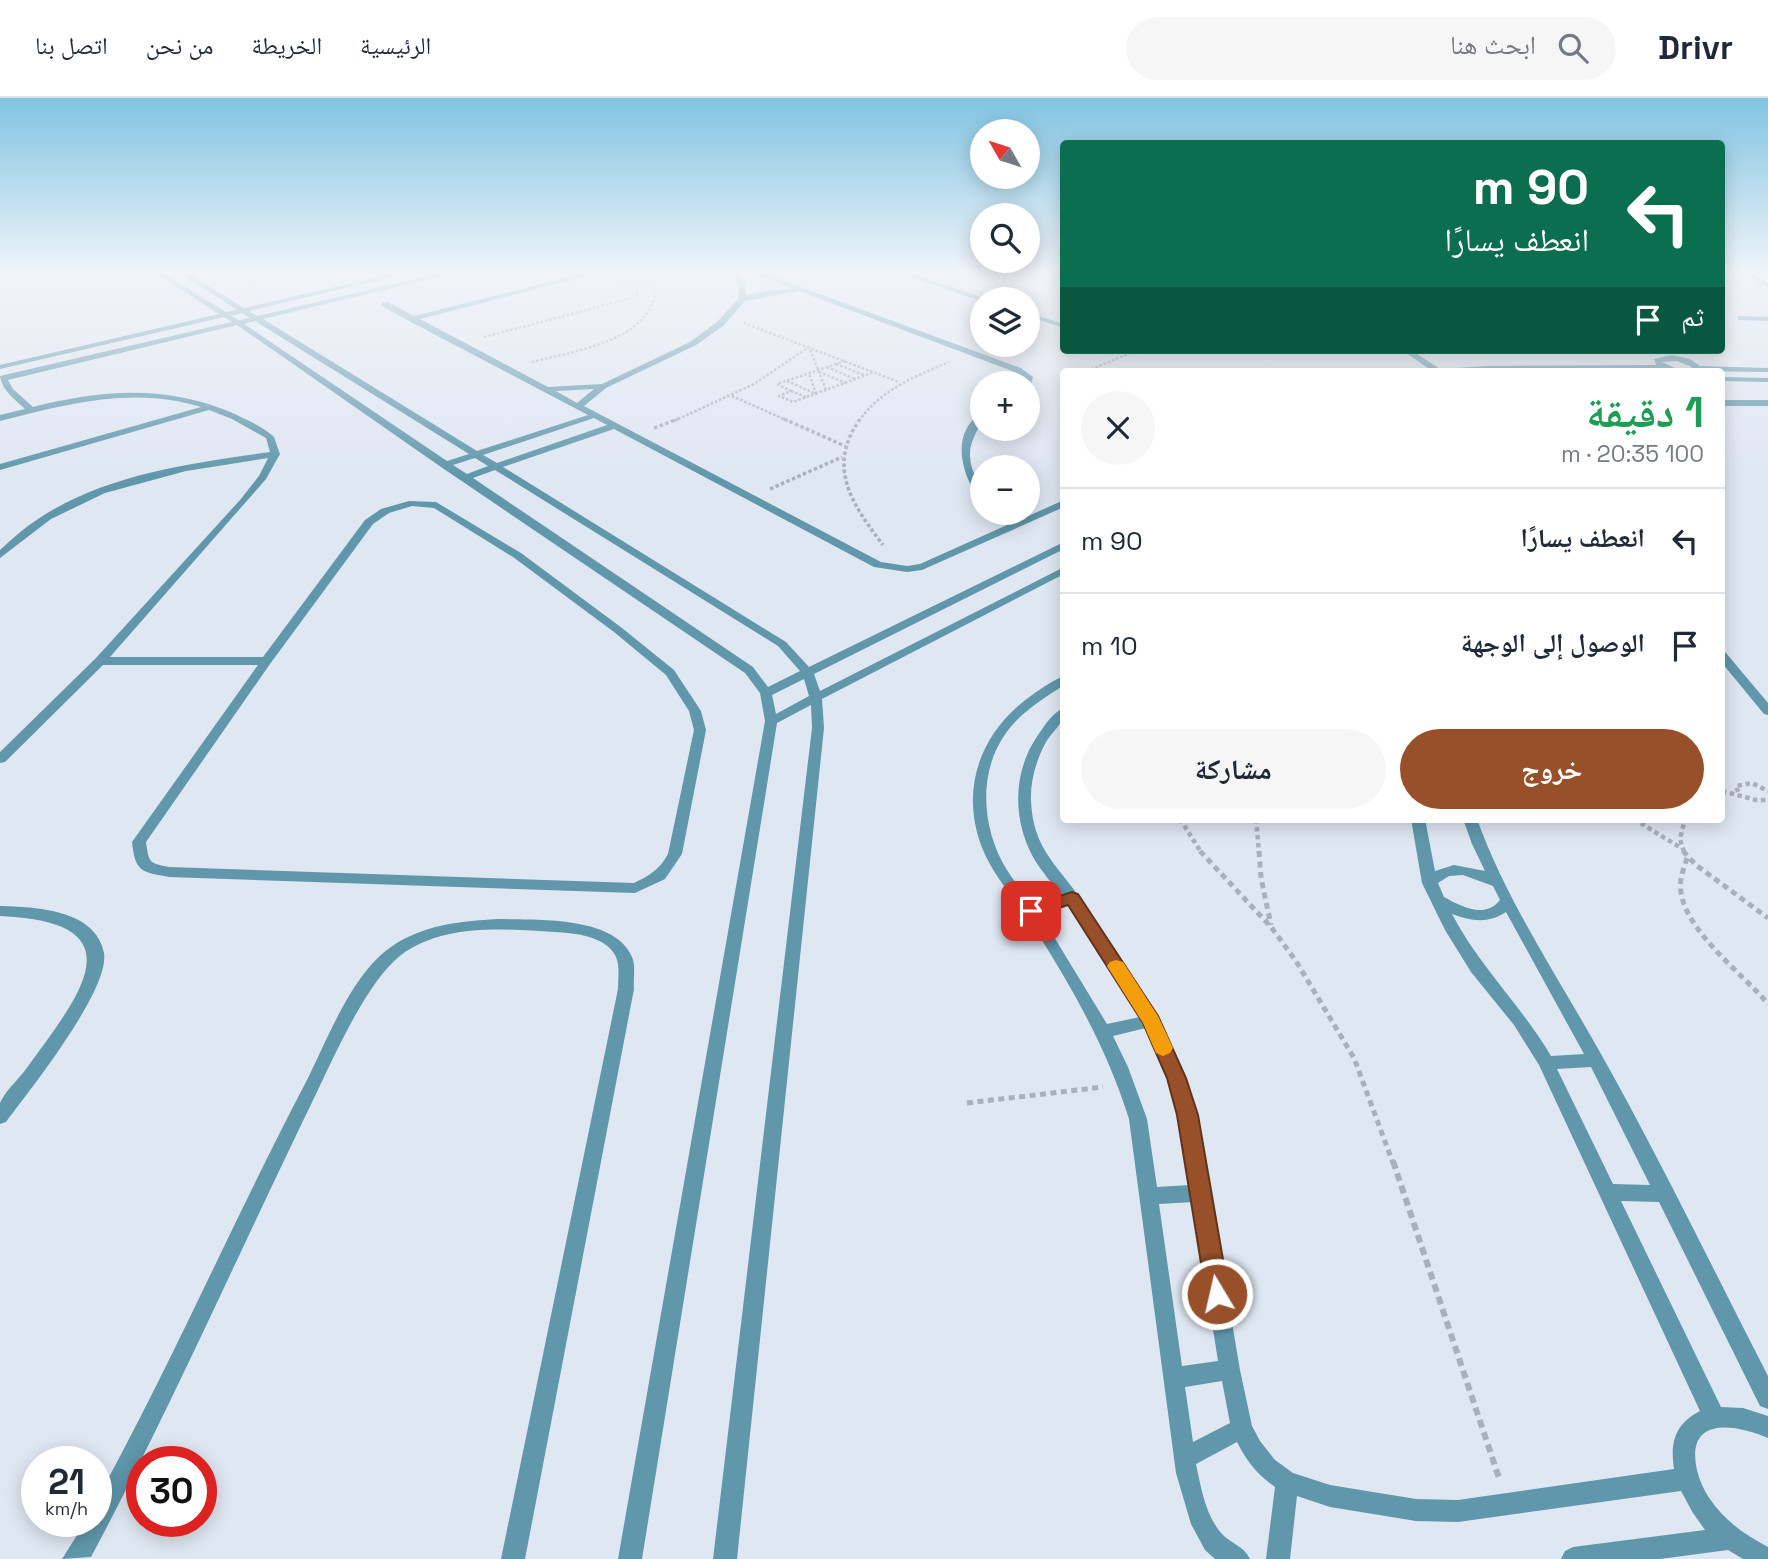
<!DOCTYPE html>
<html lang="ar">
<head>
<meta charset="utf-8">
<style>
  body { margin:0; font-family:"Space Grotesk","Noto Naskh Arabic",sans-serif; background:#f6f6f7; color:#1f2937; direction:rtl; height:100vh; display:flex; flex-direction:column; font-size:26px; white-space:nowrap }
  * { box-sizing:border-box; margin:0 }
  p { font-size:23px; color:#747a83 }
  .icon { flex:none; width:38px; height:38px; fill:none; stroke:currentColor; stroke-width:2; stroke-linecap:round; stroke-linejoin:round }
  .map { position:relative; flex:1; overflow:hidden; direction:ltr }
  .panel { position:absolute; left:1060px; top:270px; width:665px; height:455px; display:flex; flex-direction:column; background:#fff; border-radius:7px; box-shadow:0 4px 18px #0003; direction:rtl }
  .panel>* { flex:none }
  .top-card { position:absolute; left:1060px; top:42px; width:665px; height:214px; border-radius:7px; box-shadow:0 4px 18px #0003; direction:rtl; background:#0b6e4f; color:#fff; overflow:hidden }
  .needle { width:46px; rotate:309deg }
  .fabs { position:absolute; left:970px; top:21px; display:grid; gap:14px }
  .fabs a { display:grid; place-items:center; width:70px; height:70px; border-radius:50%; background:#fff; box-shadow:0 4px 18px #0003; font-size:35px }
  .speed { position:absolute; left:21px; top:1348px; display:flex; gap:14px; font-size:35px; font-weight:700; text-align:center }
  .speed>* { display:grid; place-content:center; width:91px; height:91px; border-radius:50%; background:#fff; box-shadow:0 4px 18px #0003; line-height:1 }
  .speed small { font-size:18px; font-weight:400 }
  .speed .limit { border:10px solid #d22; background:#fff; color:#111 }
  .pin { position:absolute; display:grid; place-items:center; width:60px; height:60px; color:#fff; margin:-30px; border-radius:14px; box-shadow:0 4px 10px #0006 }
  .me { position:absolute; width:77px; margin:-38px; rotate:351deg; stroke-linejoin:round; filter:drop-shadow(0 0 5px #0008) }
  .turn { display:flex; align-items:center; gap:24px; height:147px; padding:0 21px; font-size:32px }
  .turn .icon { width:91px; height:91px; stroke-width:2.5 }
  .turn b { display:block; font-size:49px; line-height:60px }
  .then { display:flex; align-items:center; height:66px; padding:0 21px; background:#0003; gap:14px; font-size:26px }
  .round { display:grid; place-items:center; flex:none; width:74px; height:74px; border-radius:37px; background:#f6f6f7 }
  .headline { display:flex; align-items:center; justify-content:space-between; height:119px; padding:0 21px }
  h1 { font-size:42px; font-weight:800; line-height:52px; color:#1e9e55 }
  .cta { display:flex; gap:14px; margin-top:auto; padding:14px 21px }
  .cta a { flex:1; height:80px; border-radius:42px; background:#97502a; color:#fff; font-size:28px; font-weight:800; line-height:80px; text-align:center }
  .cta a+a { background:#f6f6f7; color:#1f2937 }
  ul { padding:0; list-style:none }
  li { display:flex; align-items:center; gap:21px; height:105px; padding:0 21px; border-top:2px solid #e0e1e3 }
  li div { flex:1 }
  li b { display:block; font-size:26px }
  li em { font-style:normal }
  header { display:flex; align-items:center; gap:42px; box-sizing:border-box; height:98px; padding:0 35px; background:#fff; border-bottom:2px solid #e0e1e3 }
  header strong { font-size:33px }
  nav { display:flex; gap:38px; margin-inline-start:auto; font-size:24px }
  .search { width:490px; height:63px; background:#f6f6f7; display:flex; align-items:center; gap:18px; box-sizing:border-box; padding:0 24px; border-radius:38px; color:#747a83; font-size:26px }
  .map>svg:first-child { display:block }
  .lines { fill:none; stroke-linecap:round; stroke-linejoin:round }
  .path-far4 { stroke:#aab0b9; stroke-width:2.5; stroke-dasharray:2.5 2; stroke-linecap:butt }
  .path-far3 { stroke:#aab0b9; stroke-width:3.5; stroke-dasharray:3.5 2.5; stroke-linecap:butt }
  .path-far2 { stroke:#aab0b9; stroke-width:4.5; stroke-dasharray:4.5 3.5; stroke-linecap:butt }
  .path-far1 { stroke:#aab0b9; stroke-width:5; stroke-dasharray:6 4.5; stroke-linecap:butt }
  .path { stroke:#aab0b9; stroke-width:6; stroke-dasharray:8 5; stroke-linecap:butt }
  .street { fill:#6097ab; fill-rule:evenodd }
  .route { fill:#97502a; stroke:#62341b; stroke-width:2 }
  .slow { fill:#f59e0b }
</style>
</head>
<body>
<header>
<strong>Drivr</strong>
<div class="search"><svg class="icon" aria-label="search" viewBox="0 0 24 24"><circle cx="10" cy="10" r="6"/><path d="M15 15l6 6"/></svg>ابحث هنا</div>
<nav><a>الرئيسية</a><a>الخريطة</a><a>من نحن</a><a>اتصل بنا</a></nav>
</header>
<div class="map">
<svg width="1768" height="1461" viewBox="0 0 1768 1461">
  <rect width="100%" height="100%" fill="#dfe7f2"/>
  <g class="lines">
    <path class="path-far4" d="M 1722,180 L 1738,190
      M 744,225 L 899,284
      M 484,239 L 628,201 L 638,195 L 635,189 L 611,179
      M 845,263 L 777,286 L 791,293 L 779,298 L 793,304 L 874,274
      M 532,264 C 574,253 648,244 656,193 L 648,186 L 620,174
      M 836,266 L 864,277
      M 827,269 L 855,281
      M 1087,273 L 1137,252
      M 819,274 L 846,285
      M 787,283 L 816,296 L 809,275
      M 791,293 L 806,299
      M 732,298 L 788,323
      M 674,323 L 754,286 L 809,249 L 826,292
      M 859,323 C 880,292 916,278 949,264"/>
    <path class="path-far3" d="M 784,321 L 845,348
      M 860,321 C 826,369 852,406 883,447
      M 654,330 L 678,321
      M 770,391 L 842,359"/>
    <path class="path-far2" d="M 1722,693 L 1756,702 L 1768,702
      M 1738,694 L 1736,688 L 1752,685 L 1768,693
      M 1180,721 L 1201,754
      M 1256,721 L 1259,754
      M 1634,721 L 1681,750
      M 1684,754 L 1680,741 L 1685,721"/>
    <path class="path-far1" d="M 1200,753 L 1271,829 L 1296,863 L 1354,960 L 1393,1065
      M 1259,753 L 1261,780 L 1271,827
      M 1683,753 L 1696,767 L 1768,820
      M 1687,760 C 1685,767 1682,774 1681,781 C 1674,826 1742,874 1768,906
      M 967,1005 L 1103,989"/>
    <path class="path" d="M 1393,1063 L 1500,1383"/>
    <path class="street" d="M 154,174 L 161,174 L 226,214 L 237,212 L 178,174 L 186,174 L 244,210 L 401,174 L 412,174 L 249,213 L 257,218 L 446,174 L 457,174 L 263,221 L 477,353 L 588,317 L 409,223 L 382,208 L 382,204 L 388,204 L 414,218 L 590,174 L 601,174 L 420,221 L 548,289 L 602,286 L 690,244 L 717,224 L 738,201 L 739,188 L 732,174 L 738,174 L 745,188 L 746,198 L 766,193 L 793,191 L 751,174 L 760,174 L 1021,270 L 1033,279 L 1031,286 L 1027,288 L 1027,285 L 1023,285 L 1025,280 L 1015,274 L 799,193 L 745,203 L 723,228 L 696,247 L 606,290 L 584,308 L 881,464 L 907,468 L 920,466 L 1007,427 L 993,415 L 1004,415 L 1015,424 L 1064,402 L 1064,409 L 922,472 L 907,474 L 874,469 L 614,331 L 503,369 L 786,544 L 809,569 L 1064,444 L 1064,451 L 814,576 L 820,593 L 1064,469 L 1064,476 L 822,601 L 824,630 L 737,1461 L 713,1461 L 812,630 L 811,607 L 777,625 L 642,1461 L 618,1461 L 765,623 L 760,595 L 745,575 L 441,369 L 237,227 L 8,282 L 13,291 L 33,309 C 102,292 161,287 228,313 C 243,320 262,328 274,339 L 280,356 L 266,381 L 110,559 L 263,559 L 365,422 L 381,411 L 409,403 L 436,404 L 521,455 L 622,530 L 674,572 L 701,613 L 706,632 L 682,756 L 665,781 L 635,795 L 169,779 C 142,774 135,774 132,744 L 258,567 L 103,567 L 5,664 L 0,665 L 0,654 L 96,560 L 240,402 L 259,378 L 268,360 L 186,373 L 105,395 L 51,421 L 0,460 L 0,452 C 12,441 24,430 38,421 C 105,376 192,365 270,354 L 266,340 L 232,321 L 209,312 L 0,372 L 0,366 L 201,309 C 134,288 66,306 0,323 L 0,317 L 25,311 C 14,301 2,292 0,278 L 232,224 L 224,219 L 0,271 L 0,267 L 219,216 ZM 242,215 L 250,220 L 239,222 L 231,218 ZM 255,223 L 469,356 L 447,363 L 244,226 ZM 594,291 L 577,305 L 556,293 ZM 594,320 L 607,327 L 497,365 L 483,357 ZM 475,360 L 488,368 L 467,376 L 453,367 ZM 495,372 L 778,548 L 800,573 L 768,589 L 753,569 L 473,380 ZM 412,408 L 434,410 L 513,459 L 614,534 L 666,577 L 689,613 L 694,632 L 668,756 C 660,771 649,778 634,785 L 169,769 C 149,765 149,765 146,744 L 270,566 L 373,426 L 389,415 ZM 804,581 L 809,598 L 776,616 L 772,597 Z
      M 898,174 L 907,174 L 987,201 L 980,203 Z
      M 1045,174 L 1064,177 L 1064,181 L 1046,175 Z
      M 1744,174 L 1751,174 L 1768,185 L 1768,190 Z
      M 1027,214 L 1064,226 L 1064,230 L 1027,218 Z
      M 1738,218 L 1768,219 L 1768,223 L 1741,222 L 1738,222 Z
      M 1402,252 L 1411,252 L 1440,271 L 1487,268 L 1656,267 L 1654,261 L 1672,257 L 1690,261 L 1700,268 L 1768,270 L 1768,274 L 1687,273 L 1692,269 L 1677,263 L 1662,264 L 1682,273 L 1432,273 Z
      M 1722,279 L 1768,280 L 1768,284 L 1722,283 Z
      M 1722,302 L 1768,302 L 1768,308 L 1722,308 Z
      M 982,314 C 982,330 969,341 970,358 C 970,374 982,386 982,402 L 979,401 C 961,375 950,335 982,314 Z
      M 1722,553 L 1726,555 L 1768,605 L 1768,617 L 1764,616 L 1722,565 Z
      M 1064,578 L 1064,587 C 1043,601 1021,614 1006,635 C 977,675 982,732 1007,772 C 1015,785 1025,795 1034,807 L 1062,798 C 1052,785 1041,773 1033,759 C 1012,720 1013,673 1038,637 C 1045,627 1053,614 1064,610 C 1064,628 1053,631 1045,646 C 1036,663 1030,684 1031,703 C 1033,750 1056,766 1081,801 C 1100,829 1120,857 1137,886 C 1163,927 1182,970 1197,1017 L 1240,1272 L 1252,1328 L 1260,1343 L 1275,1362 L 1293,1375 L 1330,1387 L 1416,1401 L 1458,1402 L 1674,1371 C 1670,1344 1675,1326 1700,1313 L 1539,967 L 1514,927 L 1471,874 L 1445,832 L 1422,785 L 1411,721 L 1425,721 L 1435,773 L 1454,767 L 1485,773 L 1472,746 L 1463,721 L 1477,721 C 1507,804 1558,879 1601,956 C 1660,1061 1713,1171 1768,1278 L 1768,1311 L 1760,1308 L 1659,1104 L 1621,1103 L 1721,1309 L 1743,1310 L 1768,1318 L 1768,1340 C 1738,1327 1688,1317 1696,1367 C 1698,1379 1703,1391 1710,1401 C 1725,1423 1745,1437 1768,1449 L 1768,1461 L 1743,1461 L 1728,1452 L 1660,1461 L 1561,1461 L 1565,1453 L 1573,1449 L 1705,1432 L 1693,1415 L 1681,1393 L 1458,1424 L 1416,1423 L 1330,1409 L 1297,1398 L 1290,1461 L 1266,1461 L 1275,1389 C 1258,1377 1247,1364 1237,1344 L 1196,1366 C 1201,1389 1205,1416 1221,1435 C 1230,1445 1244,1448 1250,1461 L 1215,1461 L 1205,1452 L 1191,1426 L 1176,1375 L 1129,1021 C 1108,953 1073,891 1035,831 C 1013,797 985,771 976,730 C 964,676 988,628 1032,597 C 1042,590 1053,582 1064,578 ZM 1463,777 L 1493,788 L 1500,802 C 1485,821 1462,809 1444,799 L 1438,785 L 1449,778 ZM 1069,806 L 1140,919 L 1107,926 L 1040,816 ZM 1506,814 L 1584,956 L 1551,958 C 1521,907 1479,868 1452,816 C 1471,823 1488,826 1506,814 ZM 1146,930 L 1163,969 L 1179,1017 L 1190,1087 L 1157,1089 L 1147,1021 L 1128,969 L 1113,938 ZM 1591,969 L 1650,1087 L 1613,1086 L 1557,971 ZM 1193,1104 L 1218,1263 L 1182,1268 L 1159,1106 ZM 1222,1283 L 1230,1325 L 1193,1344 L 1185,1289 Z
      M 0,808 C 34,809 96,811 104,855 C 110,892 29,993 6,1024 L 0,1026 C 0,1020 0,1011 0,1005 C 5,993 19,981 26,971 C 79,898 142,824 0,818 Z
      M 497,821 C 534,822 615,817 632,859 C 636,868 633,881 634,891 L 525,1461 L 501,1461 L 618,891 C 618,881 620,868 616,859 C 607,838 574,835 555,834 C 505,831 444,825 401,857 C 362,887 325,980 302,1025 C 232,1170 167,1317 91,1459 L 62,1461 L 86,1423 L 96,1423 L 96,1403 C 172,1265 234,1121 307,982 C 328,940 352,876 391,849 C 422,827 461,823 497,821 Z"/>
  </g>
  <linearGradient id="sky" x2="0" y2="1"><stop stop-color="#80c4e2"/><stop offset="0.46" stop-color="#f1f4f9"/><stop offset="1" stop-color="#f1f4f9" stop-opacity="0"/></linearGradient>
  <rect width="1768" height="378" fill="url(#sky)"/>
  <path class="route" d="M 1072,794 L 1078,796 L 1158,918 L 1186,980 L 1198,1017 L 1229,1196 L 1225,1204 L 1217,1207 L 1209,1204 L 1206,1196 L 1177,1017 L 1167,980 L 1143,925 L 1068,807 L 1031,819 L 1023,813 L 1025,809 Z"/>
  <path class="slow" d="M 1116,862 L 1123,864 L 1158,918 L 1173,950 L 1170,955 L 1163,958 L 1156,955 L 1143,925 L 1107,868 L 1110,864 Z"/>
</svg>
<div class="fabs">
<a><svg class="needle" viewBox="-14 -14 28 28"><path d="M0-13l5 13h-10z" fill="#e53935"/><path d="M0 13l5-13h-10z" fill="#747a83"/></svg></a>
<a><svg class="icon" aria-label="search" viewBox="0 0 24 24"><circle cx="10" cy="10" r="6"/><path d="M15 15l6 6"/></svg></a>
<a><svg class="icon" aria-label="layers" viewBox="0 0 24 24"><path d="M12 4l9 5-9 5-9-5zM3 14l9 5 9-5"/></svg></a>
<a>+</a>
<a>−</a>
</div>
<div class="speed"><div>21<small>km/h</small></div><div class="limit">30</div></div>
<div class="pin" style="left:1031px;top:813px;background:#d93025"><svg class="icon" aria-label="arrive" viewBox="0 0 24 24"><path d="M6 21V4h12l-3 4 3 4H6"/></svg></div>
<svg class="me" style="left:1217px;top:1196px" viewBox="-20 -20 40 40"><circle r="17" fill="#97502a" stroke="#fff" stroke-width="3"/><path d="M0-11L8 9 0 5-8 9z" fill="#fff"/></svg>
<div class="top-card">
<div class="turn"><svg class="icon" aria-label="left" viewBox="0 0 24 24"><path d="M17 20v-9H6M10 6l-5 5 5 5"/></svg><div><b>90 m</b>انعطف يسارًا</div></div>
<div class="then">ثم<svg class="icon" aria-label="arrive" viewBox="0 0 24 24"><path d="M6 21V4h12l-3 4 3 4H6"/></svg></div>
</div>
<section class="panel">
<div class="headline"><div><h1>1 دقيقة</h1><p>100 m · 20:35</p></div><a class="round"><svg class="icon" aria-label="close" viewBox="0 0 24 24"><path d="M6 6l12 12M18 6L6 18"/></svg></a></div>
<ul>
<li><svg class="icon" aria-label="left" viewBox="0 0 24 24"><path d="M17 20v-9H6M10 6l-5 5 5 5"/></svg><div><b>انعطف يسارًا</b></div><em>90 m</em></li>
<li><svg class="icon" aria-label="arrive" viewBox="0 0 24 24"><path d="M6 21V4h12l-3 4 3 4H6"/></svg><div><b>الوصول إلى الوجهة</b></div><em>10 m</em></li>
</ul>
<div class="cta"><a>خروج</a><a>مشاركة</a></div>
</section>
</div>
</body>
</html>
